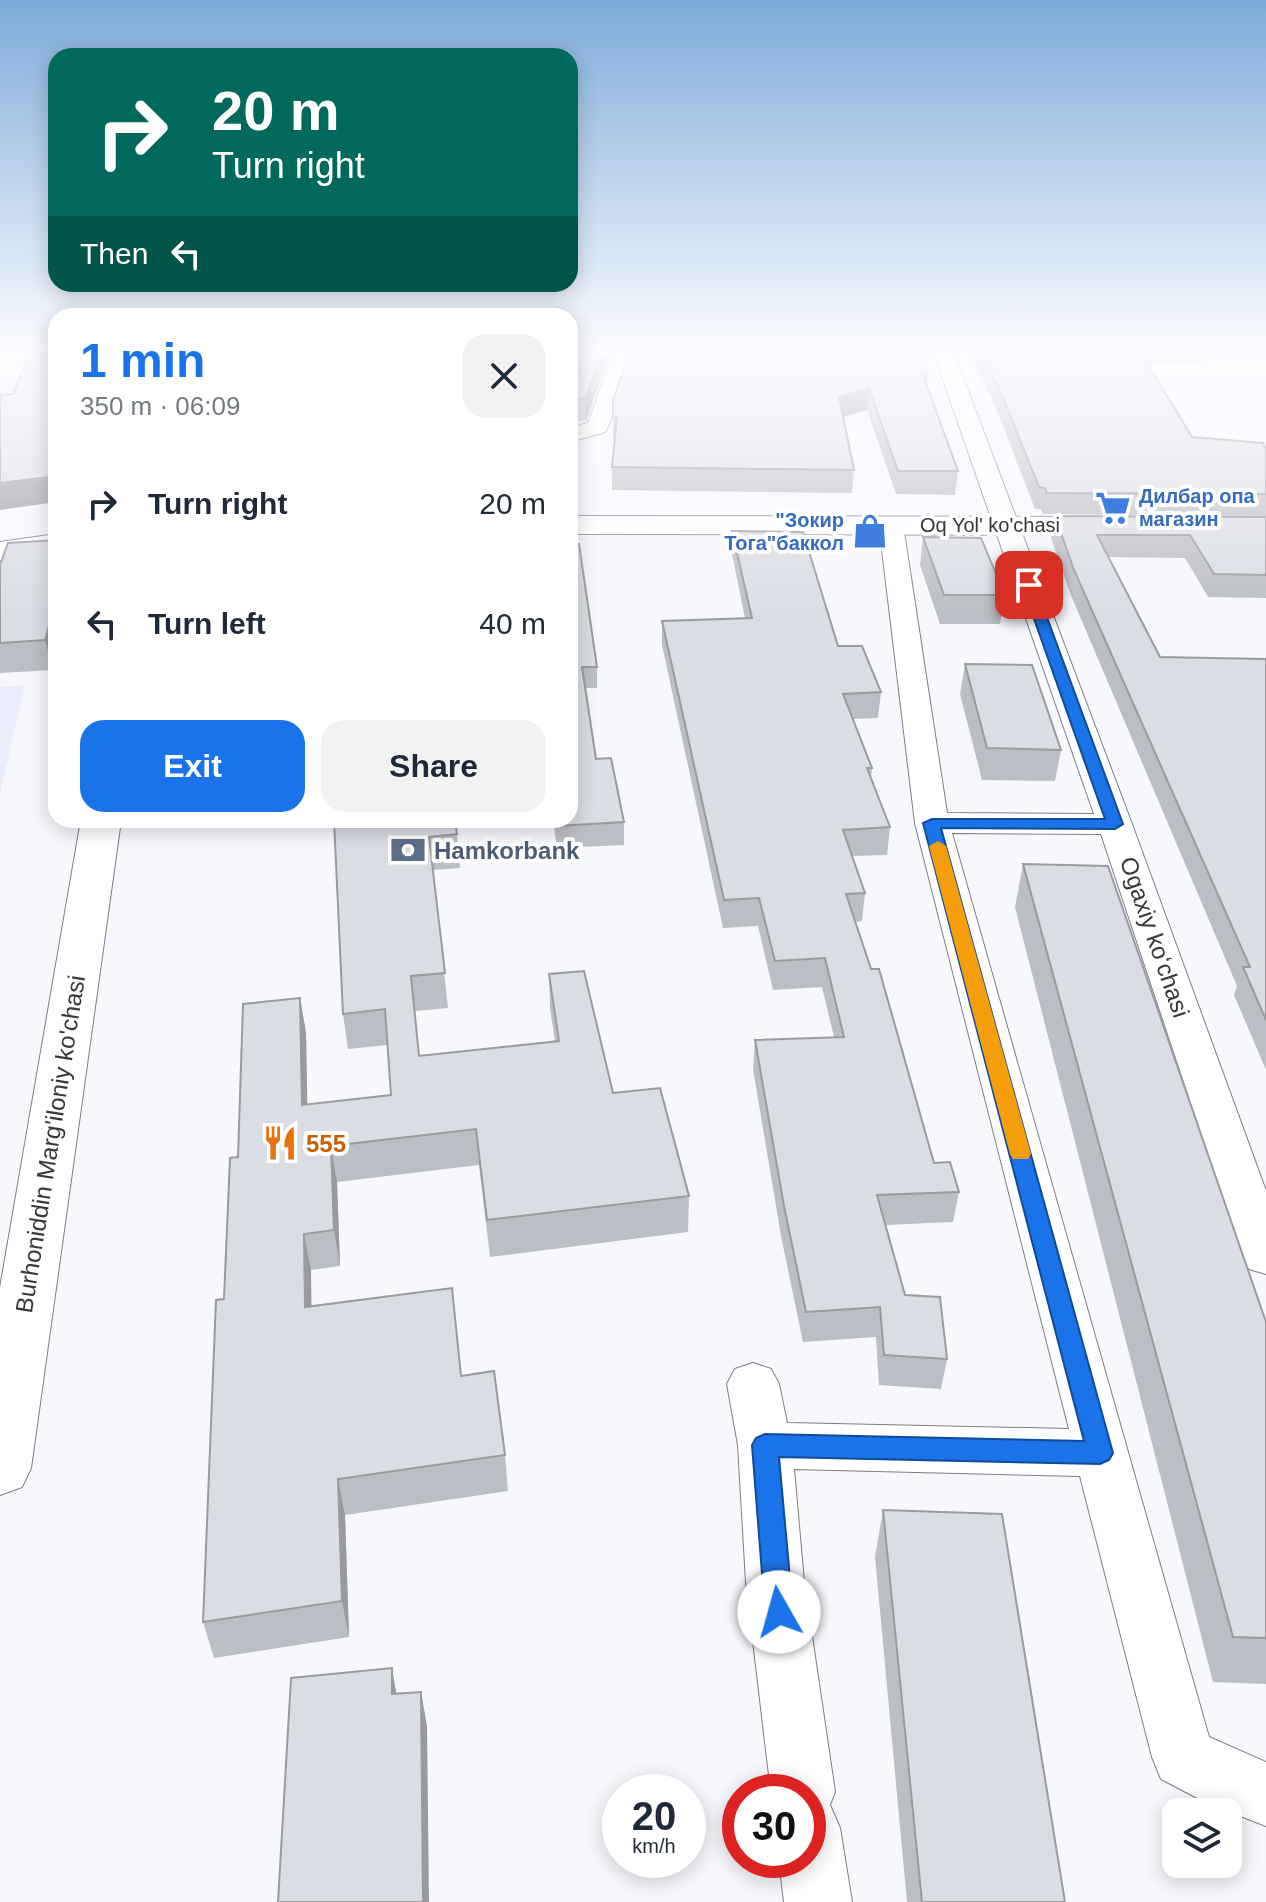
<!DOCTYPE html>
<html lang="en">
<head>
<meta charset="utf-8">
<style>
  body { margin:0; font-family:Arial,sans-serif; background:#f2f2f3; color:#1f2937; height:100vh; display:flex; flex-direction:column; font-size:30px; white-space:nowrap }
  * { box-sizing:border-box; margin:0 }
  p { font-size:26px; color:#747a83 }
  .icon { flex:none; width:44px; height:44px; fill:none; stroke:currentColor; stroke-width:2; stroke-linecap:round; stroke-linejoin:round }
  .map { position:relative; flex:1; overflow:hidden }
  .drawer { position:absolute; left:48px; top:308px; width:530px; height:520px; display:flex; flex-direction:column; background:#fff; border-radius:24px; box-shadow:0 4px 20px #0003 }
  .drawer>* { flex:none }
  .hud { position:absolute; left:48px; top:48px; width:530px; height:244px; border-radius:24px; box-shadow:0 4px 20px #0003; background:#00695c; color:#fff; overflow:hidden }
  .buttons { position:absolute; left:1162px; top:1798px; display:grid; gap:16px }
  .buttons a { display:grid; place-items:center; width:80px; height:80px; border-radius:16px; background:#fff; box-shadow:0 4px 20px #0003; font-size:40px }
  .speed { position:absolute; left:602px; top:1774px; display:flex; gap:16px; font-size:40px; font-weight:700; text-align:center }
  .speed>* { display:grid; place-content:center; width:104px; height:104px; border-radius:50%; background:#fff; box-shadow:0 4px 20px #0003; line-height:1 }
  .speed small { font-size:20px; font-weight:400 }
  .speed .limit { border:12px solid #d22; background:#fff; color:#111 }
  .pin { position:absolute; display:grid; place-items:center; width:68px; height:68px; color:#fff; margin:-34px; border-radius:16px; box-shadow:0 4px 12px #0006 }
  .me { position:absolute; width:88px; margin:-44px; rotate:353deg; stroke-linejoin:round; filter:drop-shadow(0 0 6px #0008) }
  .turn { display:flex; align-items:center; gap:28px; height:168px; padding:0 32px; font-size:36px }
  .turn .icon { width:104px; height:104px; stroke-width:2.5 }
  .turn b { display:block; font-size:56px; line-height:68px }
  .then { display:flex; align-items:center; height:76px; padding:0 32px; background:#0003; gap:16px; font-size:30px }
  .round { display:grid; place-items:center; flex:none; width:84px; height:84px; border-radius:24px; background:#f2f2f3 }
  .overview { display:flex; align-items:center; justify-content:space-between; height:136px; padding:0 32px }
  h1 { font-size:48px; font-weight:600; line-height:60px; color:#1a73e8 }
  .action { display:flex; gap:16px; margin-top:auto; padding:16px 32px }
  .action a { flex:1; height:92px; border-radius:24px; background:#1a73e8; color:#fff; font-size:32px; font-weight:600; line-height:92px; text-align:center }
  .action a+a { background:#f2f2f3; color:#1f2937 }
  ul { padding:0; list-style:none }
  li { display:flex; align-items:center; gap:24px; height:120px; padding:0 32px }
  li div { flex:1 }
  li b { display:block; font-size:30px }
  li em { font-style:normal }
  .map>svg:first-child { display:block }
  .built { fill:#eaecf9 }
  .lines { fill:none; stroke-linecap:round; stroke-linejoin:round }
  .street-casing { stroke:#7d7e85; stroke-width:2 }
  .secondary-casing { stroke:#7d7e85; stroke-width:2 }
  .street { fill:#fff; fill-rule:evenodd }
  .secondary { fill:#fff; fill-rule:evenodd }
  .wall { fill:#bcbec5 }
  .shaded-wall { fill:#999ba0 }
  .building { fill:#dbdde5; stroke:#999ba0; stroke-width:2 }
  .route { fill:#1a73e8; stroke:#114b97; stroke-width:2 }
  .slow { fill:#f59e0b }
  .labels { text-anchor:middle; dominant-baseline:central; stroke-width:8; stroke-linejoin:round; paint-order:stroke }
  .far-shop-label { font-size:20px; font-weight:bold; fill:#366cbe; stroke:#fff; text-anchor:start }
  .far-street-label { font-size:20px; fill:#38383c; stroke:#fff }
  .service-label { font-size:24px; font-weight:bold; fill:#4e5e75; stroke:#fff; text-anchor:start }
  .street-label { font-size:24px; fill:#38383c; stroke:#fff }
  .food-label { font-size:24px; font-weight:bold; fill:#c56008; stroke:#fff; text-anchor:start }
</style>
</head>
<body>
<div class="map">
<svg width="1266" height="1902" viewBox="0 0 1266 1902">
  <rect width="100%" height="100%" fill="#f6f8fe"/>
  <path class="built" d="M 25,685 L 0,794 L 0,687 Z"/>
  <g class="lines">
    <g class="street-casing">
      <path id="street" d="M 615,348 L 635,348 L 608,427 L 605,432 L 570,442 L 570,428 L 588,423 Z
        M 932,348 L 952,348 L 1132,824 L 1266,1191 L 1266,1274 L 1249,1269 L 1242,1256 L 1101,834 L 952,833 L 1209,1737 L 1266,1762 L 1266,1826 L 1207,1803 L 1161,1779 L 1152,1757 L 1080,1476 L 794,1469 L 804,1582 L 835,1792 L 830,1805 L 840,1828 L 852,1902 L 784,1902 L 779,1860 L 808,1860 L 808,1792 L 771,1792 L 746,1582 L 738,1445 L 727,1384 L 735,1369 L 753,1363 L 771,1369 L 779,1384 L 787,1423 L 1069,1429 L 915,823 L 879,525 L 882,520 L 900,520 L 903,525 L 947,813 L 1094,814 Z
        M 1253,348 L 1266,348 L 1266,357 L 1259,355 Z"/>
    </g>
    <g class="secondary-casing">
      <path id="secondary" d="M 570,516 L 1112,517 L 1122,520 L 1126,526 L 1122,532 L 1112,535 L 570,534 Z
        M 56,534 L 56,552 L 0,560 L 0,542 Z
        M 81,820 L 121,820 L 31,1468 L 22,1487 L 0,1495 L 0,1288 Z"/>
    </g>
    <use href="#street" class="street"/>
    <use href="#secondary" class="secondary"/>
  </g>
  <path class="wall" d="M 570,348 L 612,348 L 586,421 L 570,421 Z
    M 968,348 L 1263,348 L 1261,359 L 1207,357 L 1205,363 L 1149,365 L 1192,437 L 1266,450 L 1266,516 L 1043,514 L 1041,509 L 1035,509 L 996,408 Z
    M 928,372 L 927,384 L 958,471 L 955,495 L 896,494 L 867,410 L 844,417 L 854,470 L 852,493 L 612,490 L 612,467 L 615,440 L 613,440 L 613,400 Z
    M 1055,516 L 1266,517 L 1266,598 L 1208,597 L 1185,558 L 1108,557 L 1160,657 L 1266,659 L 1266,1070 L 1234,995 L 1237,986 L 1070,593 L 1051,538 Z
    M 732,531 L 881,692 L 878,718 L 853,719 L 872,768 L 871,779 L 890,827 L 887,855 L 852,856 L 865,893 L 862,921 L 855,922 L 934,1163 L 959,1192 L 953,1222 L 886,1225 L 905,1295 L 947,1359 L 941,1389 L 879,1385 L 876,1337 L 803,1342 L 781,1236 L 753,1069 L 755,1040 L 834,1037 L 822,987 L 773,990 L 758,926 L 723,928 L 662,645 L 662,621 L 745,618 L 732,554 Z
    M 923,537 L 1005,595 L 1000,624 L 940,624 L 920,565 Z
    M 56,540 L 56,658 L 53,670 L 0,673 L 0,565 Z
    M 570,545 L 597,667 L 597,688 L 585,688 L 596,759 L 624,822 L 624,845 L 557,848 L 553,820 L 570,820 Z
    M 965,664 L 1061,750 L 1055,781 L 982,780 L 960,694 Z
    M 334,820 L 457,834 L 460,868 L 433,870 L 448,1008 L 415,1011 L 419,1056 L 555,1041 L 550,1009 L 549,974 L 613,1093 L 689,1196 L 688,1232 L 490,1257 L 479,1165 L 337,1182 L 340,1266 L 311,1270 L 311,1306 L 462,1376 L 505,1455 L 508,1491 L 345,1515 L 349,1637 L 214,1658 L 203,1622 L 224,1299 L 238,1157 L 300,998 L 306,1033 L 307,1104 L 391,1095 L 387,1045 L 348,1049 L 343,1014 Z
    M 1023,864 L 1266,1322 L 1266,1684 L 1213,1682 L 1015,907 Z
    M 883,1510 L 1065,1902 L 907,1902 L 875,1557 Z"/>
  <path class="shaded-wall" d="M 604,348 L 612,348 L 586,421 L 585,399 Z
    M 869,389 L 867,410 L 838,418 L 839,397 Z
    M 56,476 L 56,502 L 0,510 L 0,483 Z
    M 56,602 L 56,658 L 53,670 L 45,640 Z
    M 300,998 L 306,1033 L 308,1141 L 302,1105 Z
    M 331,1146 L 337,1182 L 340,1266 L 334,1230 Z
    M 304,1234 L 311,1270 L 312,1344 L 305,1307 Z
    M 338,1479 L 345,1515 L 349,1637 L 342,1601 Z
    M 392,1668 L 398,1703 L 392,1694 Z
    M 421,1692 L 427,1726 L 429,1902 L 423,1902 Z"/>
  <path class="building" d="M 32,348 L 56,348 L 56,433 L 54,433 L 56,441 L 56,476 L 0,483 L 0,395 L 13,394 Z
    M 570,348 L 604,348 L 585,399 L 570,399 Z
    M 631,348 L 920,348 L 928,372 L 922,372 L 958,471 L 898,471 L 869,389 L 839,397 L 854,470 L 612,467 L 617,417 L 613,417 L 613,400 Z
    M 979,348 L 1138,348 L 1192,437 L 1263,443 L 1266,450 L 1266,494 L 1047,493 L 1045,488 L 1039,487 L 999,388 Z
    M 1055,516 L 1266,517 L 1266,575 L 1214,574 L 1190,535 L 1097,535 L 1160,657 L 1266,659 L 1266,1020 L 1243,967 L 1250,967 L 1074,570 Z
    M 732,531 L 803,532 L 838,646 L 862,646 L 881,692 L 843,694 L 872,768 L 867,768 L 890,827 L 843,830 L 865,893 L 846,894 L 871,969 L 879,969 L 934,1163 L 950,1162 L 959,1192 L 877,1195 L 905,1295 L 940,1297 L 947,1359 L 884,1355 L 880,1307 L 806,1312 L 784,1206 L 755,1040 L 844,1037 L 825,958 L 775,961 L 759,898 L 724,900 L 662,621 L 752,618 Z
    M 923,537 L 981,538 L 1005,595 L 944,595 Z
    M 56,540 L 56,602 L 45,640 L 0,643 L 0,565 L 8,543 Z
    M 579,544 L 597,667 L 582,667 L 596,759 L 611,758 L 624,822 L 557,826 L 556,820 L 570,820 L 570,545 Z
    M 965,664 L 1032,665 L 1061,750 L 987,748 Z
    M 334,820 L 455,820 L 457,834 L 429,837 L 445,973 L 411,976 L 419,1056 L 559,1041 L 549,974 L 584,971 L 613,1093 L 660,1088 L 689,1196 L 487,1220 L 476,1129 L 331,1146 L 334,1230 L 304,1234 L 305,1307 L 452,1288 L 461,1376 L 494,1371 L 505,1455 L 338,1479 L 342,1601 L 203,1622 L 216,1300 L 224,1299 L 230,1158 L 238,1157 L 243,1004 L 300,998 L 302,1105 L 391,1095 L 385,1009 L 343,1014 Z
    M 1023,864 L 1108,866 L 1266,1322 L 1266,1638 L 1233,1637 Z
    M 883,1510 L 1002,1514 L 1065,1902 L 922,1902 Z
    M 392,1668 L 392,1694 L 421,1692 L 423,1902 L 278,1902 L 291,1678 Z"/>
  <linearGradient id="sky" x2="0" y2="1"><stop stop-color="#7eaad9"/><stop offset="0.57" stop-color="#fbfcff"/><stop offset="1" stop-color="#fbfcff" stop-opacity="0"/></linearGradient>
  <rect width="1266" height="614" fill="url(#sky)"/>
  <path class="route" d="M 1029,581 L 1035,585 L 1123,824 L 1115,829 L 941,828 L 1113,1453 L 1109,1460 L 1100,1464 L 779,1457 L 793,1612 L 789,1622 L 779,1625 L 769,1622 L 765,1612 L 752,1445 L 756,1438 L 765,1434 L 1084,1441 L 923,823 L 932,819 L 1105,819 L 1022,585 Z"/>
  <path class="slow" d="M 938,841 L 946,846 L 1031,1154 L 1028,1159 L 1013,1159 L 1010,1154 L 929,846 Z"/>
  <defs>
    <g id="supermarket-bare" transform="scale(2.76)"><path d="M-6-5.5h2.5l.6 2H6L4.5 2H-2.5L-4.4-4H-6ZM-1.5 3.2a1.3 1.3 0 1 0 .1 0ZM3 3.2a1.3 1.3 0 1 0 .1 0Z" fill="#3f7fe0" stroke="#fff" stroke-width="2.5" paint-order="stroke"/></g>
    <g id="shop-bare" transform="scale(2.76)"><path d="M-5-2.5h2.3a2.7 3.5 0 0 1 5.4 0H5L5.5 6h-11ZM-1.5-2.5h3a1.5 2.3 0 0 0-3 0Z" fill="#3f7fe0" stroke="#fff" stroke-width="2.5" paint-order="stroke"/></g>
    <g id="bank-bare" transform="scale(2.76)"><path d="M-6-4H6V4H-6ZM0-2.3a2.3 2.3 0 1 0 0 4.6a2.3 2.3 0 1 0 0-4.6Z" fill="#5c6f8a" stroke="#fff" stroke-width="2.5" paint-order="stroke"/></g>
    <g id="restaurant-bare" transform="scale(2.76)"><path d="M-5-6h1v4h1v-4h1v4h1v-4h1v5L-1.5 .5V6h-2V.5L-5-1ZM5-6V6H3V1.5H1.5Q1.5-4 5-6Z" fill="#e8710a" stroke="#fff" stroke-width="2.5" paint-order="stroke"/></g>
  </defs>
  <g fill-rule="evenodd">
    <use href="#supermarket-bare" x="1113" y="508"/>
    <use href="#shop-bare" x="870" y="531"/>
    <use href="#bank-bare" x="408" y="850"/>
    <use href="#restaurant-bare" x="280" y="1143"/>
  </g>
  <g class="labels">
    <g class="far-shop-label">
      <text x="1139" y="496">Дилбар опа<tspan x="1139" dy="23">магазин</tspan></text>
      <text x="844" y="520" text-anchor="end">"Зокир<tspan x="844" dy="23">Тога"баккол</tspan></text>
    </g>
    <g class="far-street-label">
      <text x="990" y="525">Oq Yol' ko'chasi</text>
    </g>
    <g class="service-label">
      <text x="434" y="850">Hamkorbank</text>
    </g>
    <g class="street-label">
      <text transform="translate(1155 937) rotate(71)">Ogaxiy koʻchasi</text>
      <text transform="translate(50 1144) rotate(-81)">Burhoniddin Marg'iloniy ko'chasi</text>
    </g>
    <g class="food-label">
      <text x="306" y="1143">555</text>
    </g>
  </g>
</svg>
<div class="buttons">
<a><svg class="icon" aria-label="layers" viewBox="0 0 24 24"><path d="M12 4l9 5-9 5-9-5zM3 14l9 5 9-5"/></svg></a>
</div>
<div class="speed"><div>20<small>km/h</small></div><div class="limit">30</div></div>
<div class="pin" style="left:1029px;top:585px;background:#d93025"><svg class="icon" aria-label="arrive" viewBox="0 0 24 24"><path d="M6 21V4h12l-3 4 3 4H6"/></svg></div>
<svg class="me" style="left:779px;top:1612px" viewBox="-20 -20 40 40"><circle r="19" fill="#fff"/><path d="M0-13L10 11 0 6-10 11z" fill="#1a73e8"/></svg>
<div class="hud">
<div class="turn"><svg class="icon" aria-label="right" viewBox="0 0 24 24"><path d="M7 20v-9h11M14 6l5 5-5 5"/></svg><div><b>20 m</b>Turn right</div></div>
<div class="then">Then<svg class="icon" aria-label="left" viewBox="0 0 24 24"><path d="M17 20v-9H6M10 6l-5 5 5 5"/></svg></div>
</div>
<section class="drawer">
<div class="overview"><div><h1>1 min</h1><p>350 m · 06:09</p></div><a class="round"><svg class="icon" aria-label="close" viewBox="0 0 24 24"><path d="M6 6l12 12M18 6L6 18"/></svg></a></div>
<ul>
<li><svg class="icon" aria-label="right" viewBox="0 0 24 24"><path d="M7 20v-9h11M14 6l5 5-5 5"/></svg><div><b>Turn right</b></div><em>20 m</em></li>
<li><svg class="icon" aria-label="left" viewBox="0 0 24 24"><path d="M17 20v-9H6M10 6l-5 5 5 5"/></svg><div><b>Turn left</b></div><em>40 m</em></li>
</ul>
<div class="action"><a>Exit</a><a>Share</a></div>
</section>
</div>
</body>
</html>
